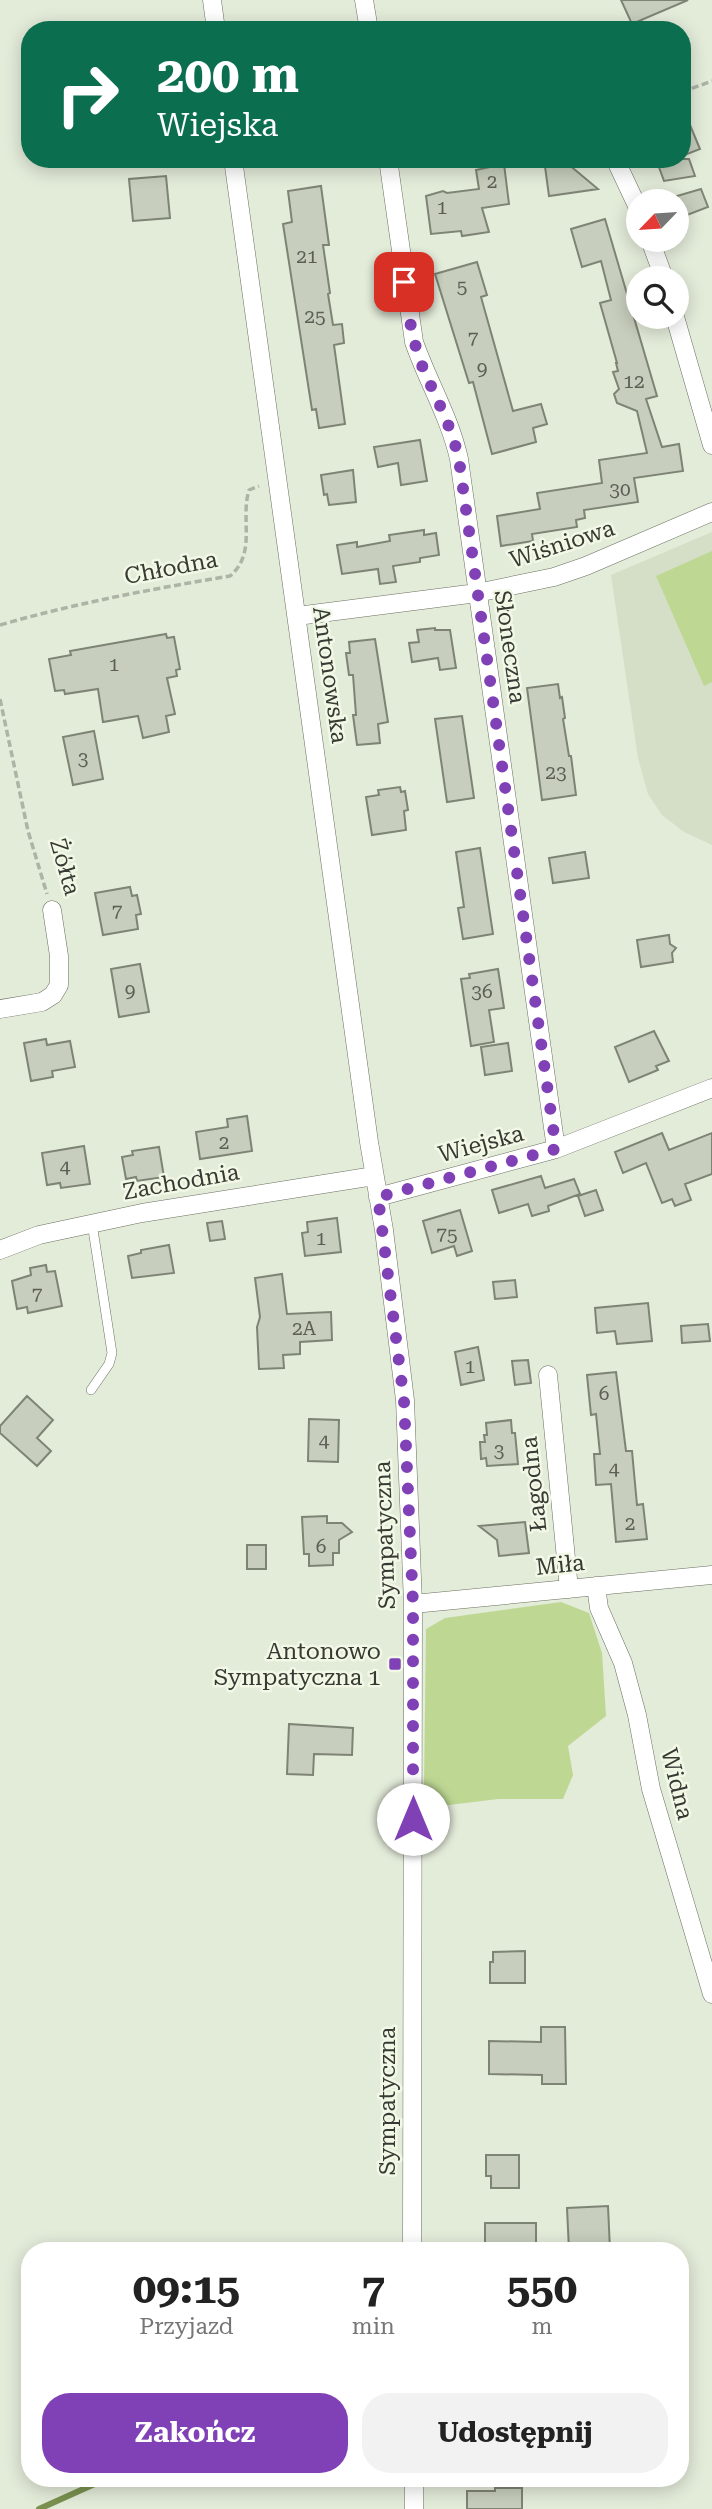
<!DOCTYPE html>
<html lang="pl">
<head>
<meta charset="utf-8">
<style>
  body { margin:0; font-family:"Roboto Serif",serif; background:#f2f2f2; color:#222; height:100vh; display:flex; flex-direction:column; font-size:26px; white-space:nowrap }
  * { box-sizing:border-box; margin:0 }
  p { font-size:23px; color:#767676 }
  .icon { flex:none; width:38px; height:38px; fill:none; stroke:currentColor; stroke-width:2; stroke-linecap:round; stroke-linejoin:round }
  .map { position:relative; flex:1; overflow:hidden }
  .side { position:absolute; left:21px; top:2242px; width:668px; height:245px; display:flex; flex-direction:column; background:#fff; border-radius:28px; box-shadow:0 4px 18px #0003 }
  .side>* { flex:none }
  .hud { position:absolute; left:21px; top:21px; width:670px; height:147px; border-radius:28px; box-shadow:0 4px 18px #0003; background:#0b6e4f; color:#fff; overflow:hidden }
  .needle { width:46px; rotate:245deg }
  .fabs { position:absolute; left:626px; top:189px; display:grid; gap:14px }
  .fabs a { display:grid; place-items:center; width:63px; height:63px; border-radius:50%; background:#fff; box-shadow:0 4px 18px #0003; font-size:35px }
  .pin { position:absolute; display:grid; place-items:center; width:60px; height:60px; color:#fff; margin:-30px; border-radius:14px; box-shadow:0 4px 10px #0006 }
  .me { position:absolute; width:77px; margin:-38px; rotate:0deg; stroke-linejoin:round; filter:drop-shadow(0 0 5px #0008) }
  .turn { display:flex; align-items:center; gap:24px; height:147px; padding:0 21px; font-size:32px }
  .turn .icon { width:91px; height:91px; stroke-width:2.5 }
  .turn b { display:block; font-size:49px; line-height:60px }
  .eta { display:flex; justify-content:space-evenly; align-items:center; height:119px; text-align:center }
  .eta b { font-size:42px; font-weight:700; line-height:49px }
  .action { display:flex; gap:14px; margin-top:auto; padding:14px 21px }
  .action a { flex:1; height:80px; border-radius:28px; background:#8041b6; color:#fff; font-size:28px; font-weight:700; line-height:80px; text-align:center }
  .action a+a { background:#f2f2f2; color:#222 }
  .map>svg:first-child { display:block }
  .built { fill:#d5dfc7 }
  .green { fill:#bed894 }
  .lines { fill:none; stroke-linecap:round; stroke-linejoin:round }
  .stream { stroke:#7a9150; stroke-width:6 }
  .building { fill:#c7cebd; stroke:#7e8474; stroke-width:2 }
  .service-casing { stroke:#6a7061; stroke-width:10 }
  .minor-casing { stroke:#6a7061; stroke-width:19 }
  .path { stroke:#adb3a5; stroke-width:3.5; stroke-dasharray:7 3.5; stroke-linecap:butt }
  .service { stroke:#fff; stroke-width:9 }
  .minor { stroke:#fff; stroke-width:18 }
  .route { stroke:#8041b6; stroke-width:12; stroke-dasharray:0 21.6 }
  .poi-dot { fill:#8041b6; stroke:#f1f8e6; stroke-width:2.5 }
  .labels { text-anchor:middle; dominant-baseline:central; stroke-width:5; stroke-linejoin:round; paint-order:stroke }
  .number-label { font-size:19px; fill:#5b5f56 }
  .street-label { font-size:23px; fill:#373a33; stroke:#f1f8e6 }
  .poi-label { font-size:23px; fill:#373a33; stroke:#f1f8e6; text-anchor:end }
</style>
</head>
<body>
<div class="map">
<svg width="712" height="2509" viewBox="0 0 712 2509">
  <rect width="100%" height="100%" fill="#e3ebd9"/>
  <path class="built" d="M 712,532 L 712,845 L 684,832 L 662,815 L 648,794 L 638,758 L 611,575 Z"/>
  <path class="green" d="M 712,551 L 712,682 L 704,686 L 656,576 Z
    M 561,1602 L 589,1613 L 602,1653 L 606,1716 L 568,1746 L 573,1775 L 563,1799 L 498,1799 L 433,1807 L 425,1798 L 424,1786 L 426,1629 L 445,1618 Z"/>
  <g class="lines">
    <path class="stream" d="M 39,2509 L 108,2478"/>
  </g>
  <path class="building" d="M 621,0 L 688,0 L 632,24 Z
    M 682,106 L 700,149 L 682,156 Z
    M 544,159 L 567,159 L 568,164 L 598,189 L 549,196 Z
    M 656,159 L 689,159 L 695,176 L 664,181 Z
    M 504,164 L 509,204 L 482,208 L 489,232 L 462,236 L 461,231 L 431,234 L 426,196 L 443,191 L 447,193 L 479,189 L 476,170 Z
    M 166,176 L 170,218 L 133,221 L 129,179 Z
    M 321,186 L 329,245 L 323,245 L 330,293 L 328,294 L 333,325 L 342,324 L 344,343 L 334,345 L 345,424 L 319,428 L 316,409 L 312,410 L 283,224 L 292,222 L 288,191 Z
    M 701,189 L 708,207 L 682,217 L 677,205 L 677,196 Z
    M 605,219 L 657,396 L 646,399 L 662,447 L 679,444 L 683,471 L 634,478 L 638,502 L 584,510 L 585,518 L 576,520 L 577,527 L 532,534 L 533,541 L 501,546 L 497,516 L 540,509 L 537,493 L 602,483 L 599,460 L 647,453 L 637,411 L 617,403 L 614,394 L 619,389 L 613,372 L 618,371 L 616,363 L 617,363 L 600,303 L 611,300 L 601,261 L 582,267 L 571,229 Z
    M 477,262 L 487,295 L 481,297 L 513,411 L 541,404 L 547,424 L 533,428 L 536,442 L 492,454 L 473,382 L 469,383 L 435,274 Z
    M 420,440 L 427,481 L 401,485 L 398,463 L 378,467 L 374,447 Z
    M 353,470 L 356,502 L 329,505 L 327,494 L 324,495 L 321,475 Z
    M 424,530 L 424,535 L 436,533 L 439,555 L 420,558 L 420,562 L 393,566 L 396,582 L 380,584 L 378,569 L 342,574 L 337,545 L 357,542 L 357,547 L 390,541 L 389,535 Z
    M 435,628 L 435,630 L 450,630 L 456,668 L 440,670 L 438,658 L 412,662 L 409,643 L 419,642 L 417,630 Z
    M 166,634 L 167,638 L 174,637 L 180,669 L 176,670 L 177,676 L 167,678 L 175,714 L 166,716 L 169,732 L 143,738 L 138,716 L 103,722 L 98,689 L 65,694 L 64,690 L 55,691 L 49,659 L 71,655 L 70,651 Z
    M 375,639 L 388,722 L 378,724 L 380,743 L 357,745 L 353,715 L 356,715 L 353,675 L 349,675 L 346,653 L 350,653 L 349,642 Z
    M 558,684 L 560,698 L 562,697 L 565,718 L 563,719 L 569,756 L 571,756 L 576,795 L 542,800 L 527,688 Z
    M 462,716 L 474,798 L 447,802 L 435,719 Z
    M 94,731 L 103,779 L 73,785 L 63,737 Z
    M 400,787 L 401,792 L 405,791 L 408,810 L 404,811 L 406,830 L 372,835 L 366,797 L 379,795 L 378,790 Z
    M 480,848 L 493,934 L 463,939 L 458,908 L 464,907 L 456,852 Z
    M 585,852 L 589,878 L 553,883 L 549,858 Z
    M 130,887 L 132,896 L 137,895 L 141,914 L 136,915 L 138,929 L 103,935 L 95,893 Z
    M 669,935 L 670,944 L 676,948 L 672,953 L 673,962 L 641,967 L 637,940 Z
    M 140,964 L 149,1012 L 119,1017 L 111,969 Z
    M 498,969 L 504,1008 L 489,1010 L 494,1042 L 471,1046 L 461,979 L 470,978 L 469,974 Z
    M 654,1031 L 669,1061 L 656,1066 L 658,1070 L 629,1082 L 615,1047 Z
    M 46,1039 L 47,1045 L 70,1041 L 75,1067 L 52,1071 L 53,1077 L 31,1081 L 24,1043 Z
    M 508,1043 L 512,1071 L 485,1075 L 481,1047 Z
    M 247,1116 L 252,1151 L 200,1159 L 196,1132 L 228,1127 L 227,1119 Z
    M 662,1133 L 669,1150 L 712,1133 L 712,1174 L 685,1184 L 691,1200 L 675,1206 L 672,1199 L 662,1203 L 646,1163 L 623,1173 L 615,1152 Z
    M 84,1146 L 90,1184 L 61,1188 L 60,1183 L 47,1185 L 42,1153 Z
    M 159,1147 L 164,1177 L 137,1181 L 136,1177 L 126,1179 L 122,1157 L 133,1155 L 132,1151 Z
    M 541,1176 L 545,1188 L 574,1179 L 580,1194 L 548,1206 L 549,1211 L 532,1216 L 528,1204 L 499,1213 L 492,1190 Z
    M 596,1190 L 603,1210 L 585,1216 L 578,1196 Z
    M 460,1210 L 472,1251 L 457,1256 L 454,1246 L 432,1253 L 423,1221 Z
    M 337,1218 L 341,1252 L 305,1256 L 302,1233 L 308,1232 L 307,1222 Z
    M 222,1221 L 225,1239 L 210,1241 L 207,1223 Z
    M 169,1245 L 174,1273 L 132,1278 L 128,1256 L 141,1253 L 141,1250 Z
    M 46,1265 L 47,1272 L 55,1271 L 62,1306 L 28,1313 L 27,1307 L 17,1309 L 12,1281 L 31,1275 L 30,1268 Z
    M 282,1274 L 287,1314 L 331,1312 L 332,1340 L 300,1342 L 300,1354 L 283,1355 L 284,1368 L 259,1369 L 257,1327 L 260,1317 L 255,1278 Z
    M 515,1280 L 517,1297 L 495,1299 L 493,1282 Z
    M 648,1303 L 652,1341 L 617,1344 L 615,1331 L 597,1333 L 595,1308 Z
    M 708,1324 L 710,1341 L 682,1343 L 681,1326 Z
    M 478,1347 L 484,1380 L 461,1385 L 455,1352 Z
    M 528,1360 L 531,1383 L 515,1385 L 512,1361 Z
    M 616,1372 L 626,1451 L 632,1451 L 637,1505 L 643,1504 L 647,1539 L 616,1542 L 611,1484 L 596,1485 L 594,1454 L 600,1454 L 596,1414 L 591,1415 L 587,1375 Z
    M 27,1396 L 53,1420 L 37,1438 L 51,1451 L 37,1466 L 0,1433 L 0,1426 Z
    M 309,1419 L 339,1420 L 338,1462 L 308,1461 Z
    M 511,1420 L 512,1433 L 515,1433 L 518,1464 L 487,1466 L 486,1458 L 481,1459 L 480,1442 L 485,1442 L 484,1435 L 487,1435 L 486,1423 Z
    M 327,1516 L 327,1523 L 342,1523 L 352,1532 L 339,1540 L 339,1553 L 333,1553 L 333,1565 L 309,1566 L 309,1554 L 304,1554 L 302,1517 Z
    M 525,1522 L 529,1553 L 499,1556 L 497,1540 L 479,1526 Z
    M 247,1545 L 266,1545 L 266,1569 L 247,1569 Z
    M 289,1724 L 353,1728 L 352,1755 L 314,1754 L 313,1775 L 287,1774 Z
    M 525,1951 L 525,1983 L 490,1983 L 490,1962 L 493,1962 L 493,1952 Z
    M 541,2027 L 565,2027 L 566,2084 L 542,2084 L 542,2075 L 489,2074 L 489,2041 L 541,2042 Z
    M 486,2155 L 519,2155 L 519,2188 L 491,2188 L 491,2176 L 486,2176 Z
    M 608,2206 L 610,2250 L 569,2250 L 567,2208 Z
    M 485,2223 L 536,2223 L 536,2250 L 485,2250 Z
    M 495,2488 L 522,2488 L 522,2509 L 467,2509 L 467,2491 L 495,2491 Z"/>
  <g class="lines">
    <g class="service-casing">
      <path id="service" d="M 91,1390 L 109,1364 L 112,1353 L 92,1223"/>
    </g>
    <g class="minor-casing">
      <path id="minor" d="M 212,0 L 216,30
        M 364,0 L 369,30
        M 233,159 L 369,1142 L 384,1230 L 405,1400 L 413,1604 L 412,2250
        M 388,159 L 414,342 C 428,382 450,418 459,459 L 556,1149
        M 615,159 L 639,210
        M 650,240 L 664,278
        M 675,317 L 712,445
        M 297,616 L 477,593 L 554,577 L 586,566 L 712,512
        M 0,1009 L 42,1002 L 53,995 L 59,985 L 59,956 L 52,910
        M 378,1197 L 556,1149 L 712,1088
        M 0,1250 L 39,1235 L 142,1213 L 374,1176
        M 548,1375 L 569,1589
        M 596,1586 L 599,1608 L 623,1663 L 637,1715 L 651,1789 L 712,1994
        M 413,1604 L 712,1575
        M 414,2478 L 414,2509"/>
    </g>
    <path class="path" d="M 682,92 L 712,81
      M 0,625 C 76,603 152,589 230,576 C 257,553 240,519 249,490 L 259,486
      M 0,699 L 28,831 L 47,894"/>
    <use href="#service" class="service"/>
    <use href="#minor" class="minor"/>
  </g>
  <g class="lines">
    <path class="route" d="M 404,282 C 408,311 412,341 423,368 C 437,401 451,424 459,460 L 556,1149 L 378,1197 L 404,1401 L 413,1604 L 413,1819"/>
  </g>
  <rect class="poi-dot" x="388" y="1657" width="14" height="14" rx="3.5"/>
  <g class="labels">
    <g class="number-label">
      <text x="492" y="181">2</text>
      <text x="442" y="207">1</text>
      <text x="307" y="256">21</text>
      <text x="462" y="286">5</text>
      <text x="315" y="316">25</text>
      <text x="473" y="338">7</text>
      <text x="482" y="368">9</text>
      <text x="634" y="381">12</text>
      <text x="620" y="489">30</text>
      <text x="114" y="664">1</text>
      <text x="83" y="758">3</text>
      <text x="556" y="772">23</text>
      <text x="117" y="911">7</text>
      <text x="130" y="990">9</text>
      <text x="482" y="991">36</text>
      <text x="224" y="1142">2</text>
      <text x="65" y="1166">4</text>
      <text x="447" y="1234">75</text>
      <text x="321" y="1238">1</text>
      <text x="37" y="1294">7</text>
      <text x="304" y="1328">2A</text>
      <text x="470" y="1366">1</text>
      <text x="604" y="1393">6</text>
      <text x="324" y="1440">4</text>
      <text x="499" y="1450">3</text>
      <text x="614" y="1468">4</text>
      <text x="630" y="1523">2</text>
      <text x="321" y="1546">6</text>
    </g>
    <g class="street-label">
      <text transform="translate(562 544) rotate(-18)">Wiśniowa</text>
      <text transform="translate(171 568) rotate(-11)">Chłodna</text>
      <text transform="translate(510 647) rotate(82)">Słoneczna</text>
      <text transform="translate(330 675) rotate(82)">Antonowska</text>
      <text transform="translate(65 867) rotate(74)">Żółta</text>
      <text transform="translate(481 1144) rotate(-15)">Wiejska</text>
      <text transform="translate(181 1182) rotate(-10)">Zachodnia</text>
      <text transform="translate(534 1484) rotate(-96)">Łagodna</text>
      <text transform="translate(385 1535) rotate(-92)">Sympatyczna</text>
      <text transform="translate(560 1565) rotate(-6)">Miła</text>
      <text transform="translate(677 1784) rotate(76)">Widna</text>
      <text transform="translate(387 2101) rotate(-90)">Sympatyczna</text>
    </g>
    <g class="poi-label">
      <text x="381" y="1651">Antonowo<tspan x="381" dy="26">Sympatyczna 1</tspan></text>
    </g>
  </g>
</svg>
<div class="fabs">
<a><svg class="needle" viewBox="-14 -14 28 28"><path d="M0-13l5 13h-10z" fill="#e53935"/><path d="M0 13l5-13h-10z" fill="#767676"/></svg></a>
<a><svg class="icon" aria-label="search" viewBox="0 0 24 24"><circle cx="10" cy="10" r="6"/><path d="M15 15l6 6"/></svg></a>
</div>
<div class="pin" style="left:404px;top:282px;background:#d93025"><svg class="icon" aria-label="arrive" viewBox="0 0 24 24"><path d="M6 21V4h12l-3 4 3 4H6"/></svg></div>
<svg class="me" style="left:413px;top:1819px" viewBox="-20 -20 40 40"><circle r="19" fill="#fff"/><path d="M0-13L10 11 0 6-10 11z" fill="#8041b6"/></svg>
<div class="hud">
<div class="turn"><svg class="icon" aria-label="right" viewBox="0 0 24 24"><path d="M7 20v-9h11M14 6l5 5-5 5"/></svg><div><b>200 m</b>Wiejska</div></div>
</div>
<section class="side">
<div class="eta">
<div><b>09:15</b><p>Przyjazd</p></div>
<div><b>7</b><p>min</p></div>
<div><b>550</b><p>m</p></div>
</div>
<div class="action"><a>Zakończ</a><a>Udostępnij</a></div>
</section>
</div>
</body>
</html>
